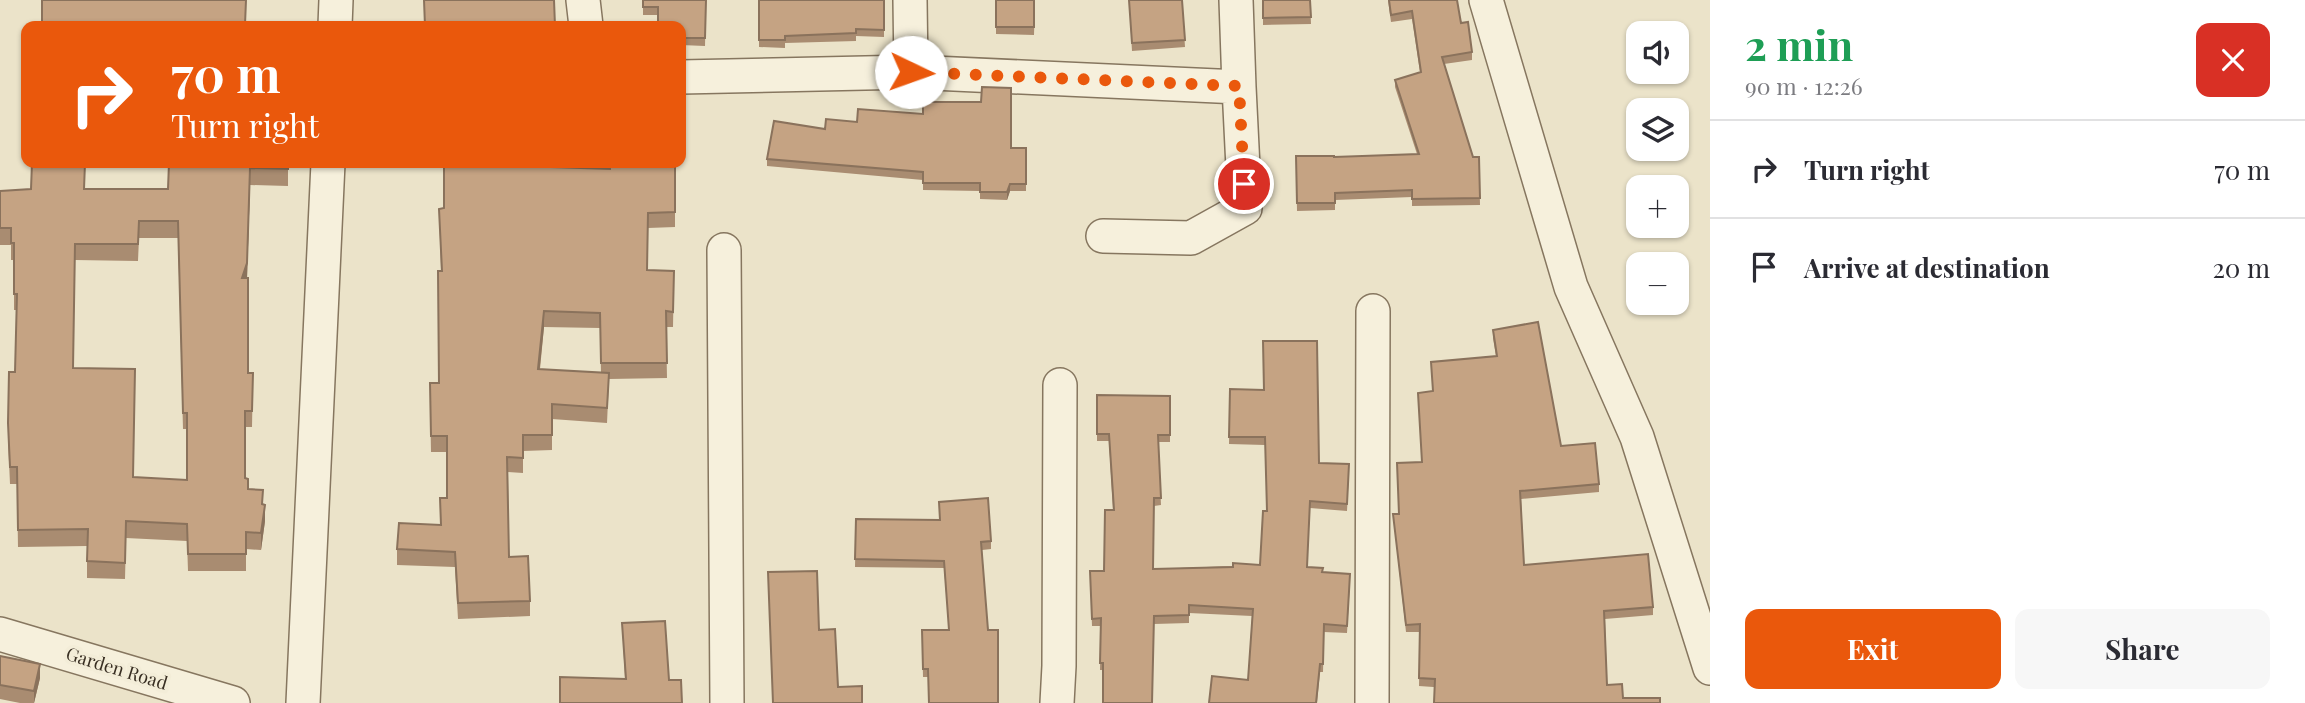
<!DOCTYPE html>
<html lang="en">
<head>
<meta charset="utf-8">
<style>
  body { margin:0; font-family:"Playfair Display",serif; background:#f7f7f7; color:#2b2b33; height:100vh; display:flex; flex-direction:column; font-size:26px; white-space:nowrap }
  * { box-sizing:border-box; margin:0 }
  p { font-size:23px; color:#7c7c81 }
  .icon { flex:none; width:38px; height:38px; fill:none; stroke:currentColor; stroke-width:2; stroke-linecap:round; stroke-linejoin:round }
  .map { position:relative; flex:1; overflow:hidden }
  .sheet { display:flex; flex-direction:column; background:#fff; width:595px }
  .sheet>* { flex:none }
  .banner { position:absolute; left:21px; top:21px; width:665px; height:147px; border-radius:14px; box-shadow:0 2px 5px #0004; background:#ea580c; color:#fff; overflow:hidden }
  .controls { position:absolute; left:1626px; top:21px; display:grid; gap:14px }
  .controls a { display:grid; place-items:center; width:63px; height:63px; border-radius:14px; background:#fff; box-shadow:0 2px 5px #0004; font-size:35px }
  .pin { position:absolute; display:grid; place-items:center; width:60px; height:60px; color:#fff; margin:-30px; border:4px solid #fff; border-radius:50%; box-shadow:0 2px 7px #0007 }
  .me { position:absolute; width:77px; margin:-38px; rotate:93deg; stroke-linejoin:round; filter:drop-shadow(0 0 5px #0008) }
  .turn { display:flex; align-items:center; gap:24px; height:147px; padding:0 35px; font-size:32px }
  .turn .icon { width:91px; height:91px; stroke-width:2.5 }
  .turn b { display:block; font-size:49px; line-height:60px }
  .round { display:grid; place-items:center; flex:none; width:74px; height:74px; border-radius:14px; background:#f7f7f7 }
  .head { display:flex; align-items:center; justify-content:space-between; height:119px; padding:0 35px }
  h1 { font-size:42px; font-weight:700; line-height:52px; color:#1e9e55 }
  .primary-button { display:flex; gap:14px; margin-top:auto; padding:14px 35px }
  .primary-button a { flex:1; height:80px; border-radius:14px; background:#ea580c; color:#fff; font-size:28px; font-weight:700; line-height:80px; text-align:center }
  .primary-button a+a { background:#f7f7f7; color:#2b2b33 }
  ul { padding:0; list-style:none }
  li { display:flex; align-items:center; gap:21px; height:98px; padding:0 35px; border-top:2px solid #e1e1e2 }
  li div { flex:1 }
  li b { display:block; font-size:26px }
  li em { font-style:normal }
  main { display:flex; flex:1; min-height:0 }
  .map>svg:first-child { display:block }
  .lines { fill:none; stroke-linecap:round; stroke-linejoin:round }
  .minor-casing { stroke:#86765f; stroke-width:36 }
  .minor { stroke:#f6f0dc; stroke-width:33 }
  .wall { fill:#a98c71; fill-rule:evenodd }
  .shaded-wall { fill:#8a725c }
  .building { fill:#c5a383; stroke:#8a725c; stroke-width:2; fill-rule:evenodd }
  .route { stroke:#ea580c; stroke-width:12; stroke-dasharray:0 21.6 }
  .labels { text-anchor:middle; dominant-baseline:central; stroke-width:7; stroke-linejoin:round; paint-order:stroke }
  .street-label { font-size:18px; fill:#382e22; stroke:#f3edd8 }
</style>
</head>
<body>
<main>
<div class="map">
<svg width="1710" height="703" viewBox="0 0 1710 703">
  <rect width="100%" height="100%" fill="#ebe3c9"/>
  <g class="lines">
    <g class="minor-casing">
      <path id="minor" d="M 583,0 L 586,26
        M 910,0 L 911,72
        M 1486,0 L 1571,287 L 1637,437 L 1710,668
        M 335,26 L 336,0
        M 681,77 L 911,72 L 1239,87 L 1236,0
        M 1103,236 L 1191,238 L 1245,208 L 1239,87
        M 724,250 L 727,703
        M 0,634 L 233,703
        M 303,703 L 328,163
        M 1057,703 L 1059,666 L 1060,385
        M 1372,703 L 1373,311"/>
    </g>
    <use href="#minor" class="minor"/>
  </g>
  <path class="wall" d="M 643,0 L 706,0 L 705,46 L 681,45 L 681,26 L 658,15 L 643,15 Z
    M 759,0 L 884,0 L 884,37 L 856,36 L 856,41 L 785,43 L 785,48 L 759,47 Z
    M 996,0 L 1035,0 L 1034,35 L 996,34 Z
    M 1129,0 L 1182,0 L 1185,47 L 1132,51 Z
    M 1263,0 L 1310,0 L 1311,24 L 1263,25 Z
    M 1388,0 L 1457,0 L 1461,23 L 1472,52 L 1472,60 L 1444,64 L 1473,157 L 1479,157 L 1480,205 L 1412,206 L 1412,197 L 1335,200 L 1335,210 L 1297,211 L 1296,156 L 1334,157 L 1417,154 L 1395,87 L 1395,80 L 1420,72 L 1412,19 L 1391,22 Z
    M 923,114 L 1011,148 L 1026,148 L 1026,191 L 1010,191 L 1007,200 L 980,199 L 980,191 L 923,190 L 923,180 L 767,166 L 767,159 L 825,129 L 857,122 Z
    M 169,163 L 288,163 L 288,186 L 250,185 L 247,278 L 248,373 L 253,373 L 252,427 L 245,427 L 245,478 L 248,489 L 263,505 L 265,521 L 261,550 L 246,549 L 246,571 L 188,571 L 187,541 L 126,538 L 125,579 L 87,578 L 87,546 L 18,547 L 17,484 L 10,484 L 8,439 L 9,372 L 15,372 L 17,310 L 14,310 L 14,260 L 11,260 L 11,245 L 0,245 L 0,191 L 31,189 L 168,189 ZM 139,238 L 178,238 L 183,429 L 187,429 L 187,480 L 133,477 L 73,368 L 75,260 L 138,261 Z
    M 675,163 L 675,227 L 648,228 L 647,270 L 674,271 L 673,327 L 666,327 L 667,378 L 609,379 L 607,423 L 552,419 L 552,450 L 523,451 L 523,473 L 508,472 L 509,557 L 530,601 L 530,616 L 458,619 L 455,567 L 397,565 L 397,549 L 440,525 L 447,498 L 447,452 L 431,452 L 430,398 L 439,383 L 441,271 L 439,209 L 444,208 L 552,167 L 610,169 ZM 544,327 L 600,328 L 601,373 L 540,369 Z
    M 1493,330 L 1561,446 L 1599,484 L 1599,492 L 1521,499 L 1524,565 L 1653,607 L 1653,615 L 1605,619 L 1607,685 L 1623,698 L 1660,703 L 1419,686 L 1420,632 L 1406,632 L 1393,514 L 1399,514 L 1421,462 L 1433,391 L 1431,362 L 1496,356 L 1493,338 Z
    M 1230,389 L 1319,463 L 1349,472 L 1347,511 L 1310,508 L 1307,567 L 1350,582 L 1347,633 L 1324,632 L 1323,672 L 1320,672 L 1317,703 L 1209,703 L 1248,680 L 1252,616 L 1189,613 L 1189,623 L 1154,624 L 1103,670 L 1100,670 L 1101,626 L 1092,626 L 1090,571 L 1104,571 L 1113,510 L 1109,441 L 1097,441 L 1097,395 L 1170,396 L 1170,442 L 1158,442 L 1161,505 L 1154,506 L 1153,569 L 1260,565 L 1267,511 L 1265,445 L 1229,444 Z
    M 939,502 L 991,541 L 991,549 L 982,550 L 988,630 L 928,677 L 923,677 L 922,630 L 949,630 L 944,568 L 855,567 L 856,519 L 939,520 Z
    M 622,623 L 669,680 L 625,679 Z
    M 0,656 L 40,678 L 34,703 L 20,703 L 0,699 Z"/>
  <path class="shaded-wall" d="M 250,168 L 250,185 L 247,279 L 242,278 Z
    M 1010,184 L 1010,191 L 1007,200 L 1007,192 Z
    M 544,311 L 544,327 L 538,384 L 538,369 Z
    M 265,505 L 265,521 L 261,550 L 261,533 Z
    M 40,664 L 40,678 L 34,703 L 34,691 Z"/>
  <path class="building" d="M 42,0 L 246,0 L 245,25 L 250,25 L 250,26 L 37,26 L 37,25 L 42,25 Z
    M 424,0 L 554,0 L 555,26 L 425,26 Z
    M 643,0 L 706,0 L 705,38 L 681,38 L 681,26 L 658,26 L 658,7 L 643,7 Z
    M 759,0 L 884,0 L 884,30 L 856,29 L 856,33 L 785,36 L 785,40 L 759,40 Z
    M 996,0 L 1034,0 L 1034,27 L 996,27 Z
    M 1129,0 L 1182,0 L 1185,40 L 1132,43 Z
    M 1263,0 L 1310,0 L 1311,17 L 1263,18 Z
    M 1389,0 L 1457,0 L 1461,23 L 1468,22 L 1472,52 L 1442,57 L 1473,157 L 1479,157 L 1480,198 L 1412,199 L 1412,190 L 1335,193 L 1335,203 L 1297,203 L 1296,156 L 1334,156 L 1334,157 L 1419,154 L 1395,80 L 1421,72 L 1412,11 L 1391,15 Z
    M 982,87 L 1011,88 L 1011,148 L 1026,148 L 1026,184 L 1010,184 L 1007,192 L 980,192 L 980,183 L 923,183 L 923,172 L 767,159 L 774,121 L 825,129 L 826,119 L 857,122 L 858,109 L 923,114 L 923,102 L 981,102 Z
    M 32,163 L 85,163 L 84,189 L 168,189 L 169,163 L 288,163 L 288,169 L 250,168 L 247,263 L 242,278 L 248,278 L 248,373 L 253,373 L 252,411 L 245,411 L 245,478 L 248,479 L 248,489 L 263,490 L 262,504 L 265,505 L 261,533 L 246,532 L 246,554 L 188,554 L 187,524 L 126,521 L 125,563 L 87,561 L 88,529 L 18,530 L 17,467 L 10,467 L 8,423 L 9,372 L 15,372 L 17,294 L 14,294 L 14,243 L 11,243 L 11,228 L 0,228 L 0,191 L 31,189 ZM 139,221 L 178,221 L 183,413 L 187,413 L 187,480 L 133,477 L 135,369 L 73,368 L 75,244 L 138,244 Z
    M 444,163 L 552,163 L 552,167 L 610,169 L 610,163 L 675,163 L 675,212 L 648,213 L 647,270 L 674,271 L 673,312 L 666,311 L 667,363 L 601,363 L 600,313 L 544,311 L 538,369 L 609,373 L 607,408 L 552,404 L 552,435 L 523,435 L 523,458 L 507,457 L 509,557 L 528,556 L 530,601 L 458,603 L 455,552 L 397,549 L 399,523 L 441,525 L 440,498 L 447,498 L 447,436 L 431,436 L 430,383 L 439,383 L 438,271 L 442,271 L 439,209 L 444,208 Z
    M 1538,322 L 1561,446 L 1595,443 L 1599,484 L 1520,491 L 1524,565 L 1648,554 L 1653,607 L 1604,611 L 1607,685 L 1622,684 L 1623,698 L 1660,698 L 1660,703 L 1434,703 L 1435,679 L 1419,678 L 1420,624 L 1406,625 L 1393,514 L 1399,514 L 1397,463 L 1422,462 L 1418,393 L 1433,391 L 1431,362 L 1497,356 L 1493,330 Z
    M 1263,341 L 1317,341 L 1319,463 L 1349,464 L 1347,504 L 1310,501 L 1307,567 L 1323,568 L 1322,572 L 1350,574 L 1347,626 L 1324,624 L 1323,664 L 1320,664 L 1316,703 L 1209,703 L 1212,676 L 1248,680 L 1253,609 L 1189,605 L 1189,615 L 1154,616 L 1152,703 L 1103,703 L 1103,663 L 1100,663 L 1101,618 L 1092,619 L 1090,571 L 1104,571 L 1105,510 L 1114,510 L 1109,434 L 1097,434 L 1097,395 L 1170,396 L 1170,435 L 1158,435 L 1161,498 L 1154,498 L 1153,569 L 1233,567 L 1233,563 L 1260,565 L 1263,511 L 1267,511 L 1265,437 L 1229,437 L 1230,389 L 1264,390 Z
    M 988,498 L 991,541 L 981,542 L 988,630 L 998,630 L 998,703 L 929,703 L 928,669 L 923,669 L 922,630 L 949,630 L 944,561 L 855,559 L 856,519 L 940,520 L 939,502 Z
    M 817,571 L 819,630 L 835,629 L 838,687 L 862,686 L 862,703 L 773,703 L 768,572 Z
    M 665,621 L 669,680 L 681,680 L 682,703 L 560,703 L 560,677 L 626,679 L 622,623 Z
    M 0,656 L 40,664 L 34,691 L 0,685 Z"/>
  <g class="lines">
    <path class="route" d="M 911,72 L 1239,86 L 1244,184"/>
  </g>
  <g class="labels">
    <g class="street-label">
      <text transform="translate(117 668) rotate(17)">Garden Road</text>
    </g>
  </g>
</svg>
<div class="controls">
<a><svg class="icon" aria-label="sound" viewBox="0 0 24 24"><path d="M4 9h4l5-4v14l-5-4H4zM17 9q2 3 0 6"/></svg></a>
<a><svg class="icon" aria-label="layers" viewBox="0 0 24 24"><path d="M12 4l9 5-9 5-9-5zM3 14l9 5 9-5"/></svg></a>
<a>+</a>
<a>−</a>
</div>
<div class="pin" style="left:1244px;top:184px;background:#d93025"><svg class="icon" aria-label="arrive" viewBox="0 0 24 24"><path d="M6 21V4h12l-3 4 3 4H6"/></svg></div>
<svg class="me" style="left:911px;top:72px" viewBox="-20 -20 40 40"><circle r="19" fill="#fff"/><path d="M0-13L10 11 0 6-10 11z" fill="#ea580c"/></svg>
<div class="banner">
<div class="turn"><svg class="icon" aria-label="right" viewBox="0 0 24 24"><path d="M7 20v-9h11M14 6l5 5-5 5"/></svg><div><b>70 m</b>Turn right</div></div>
</div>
</div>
<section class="sheet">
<div class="head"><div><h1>2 min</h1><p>90 m · 12:26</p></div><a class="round" style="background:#d93025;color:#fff"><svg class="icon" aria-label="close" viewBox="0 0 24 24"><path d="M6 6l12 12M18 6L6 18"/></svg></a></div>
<ul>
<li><svg class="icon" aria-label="right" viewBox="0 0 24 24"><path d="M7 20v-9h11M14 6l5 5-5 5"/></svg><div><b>Turn right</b></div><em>70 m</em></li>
<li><svg class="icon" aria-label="arrive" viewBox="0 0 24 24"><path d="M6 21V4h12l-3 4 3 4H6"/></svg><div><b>Arrive at destination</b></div><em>20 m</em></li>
</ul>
<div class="primary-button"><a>Exit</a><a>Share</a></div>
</section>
</main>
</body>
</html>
